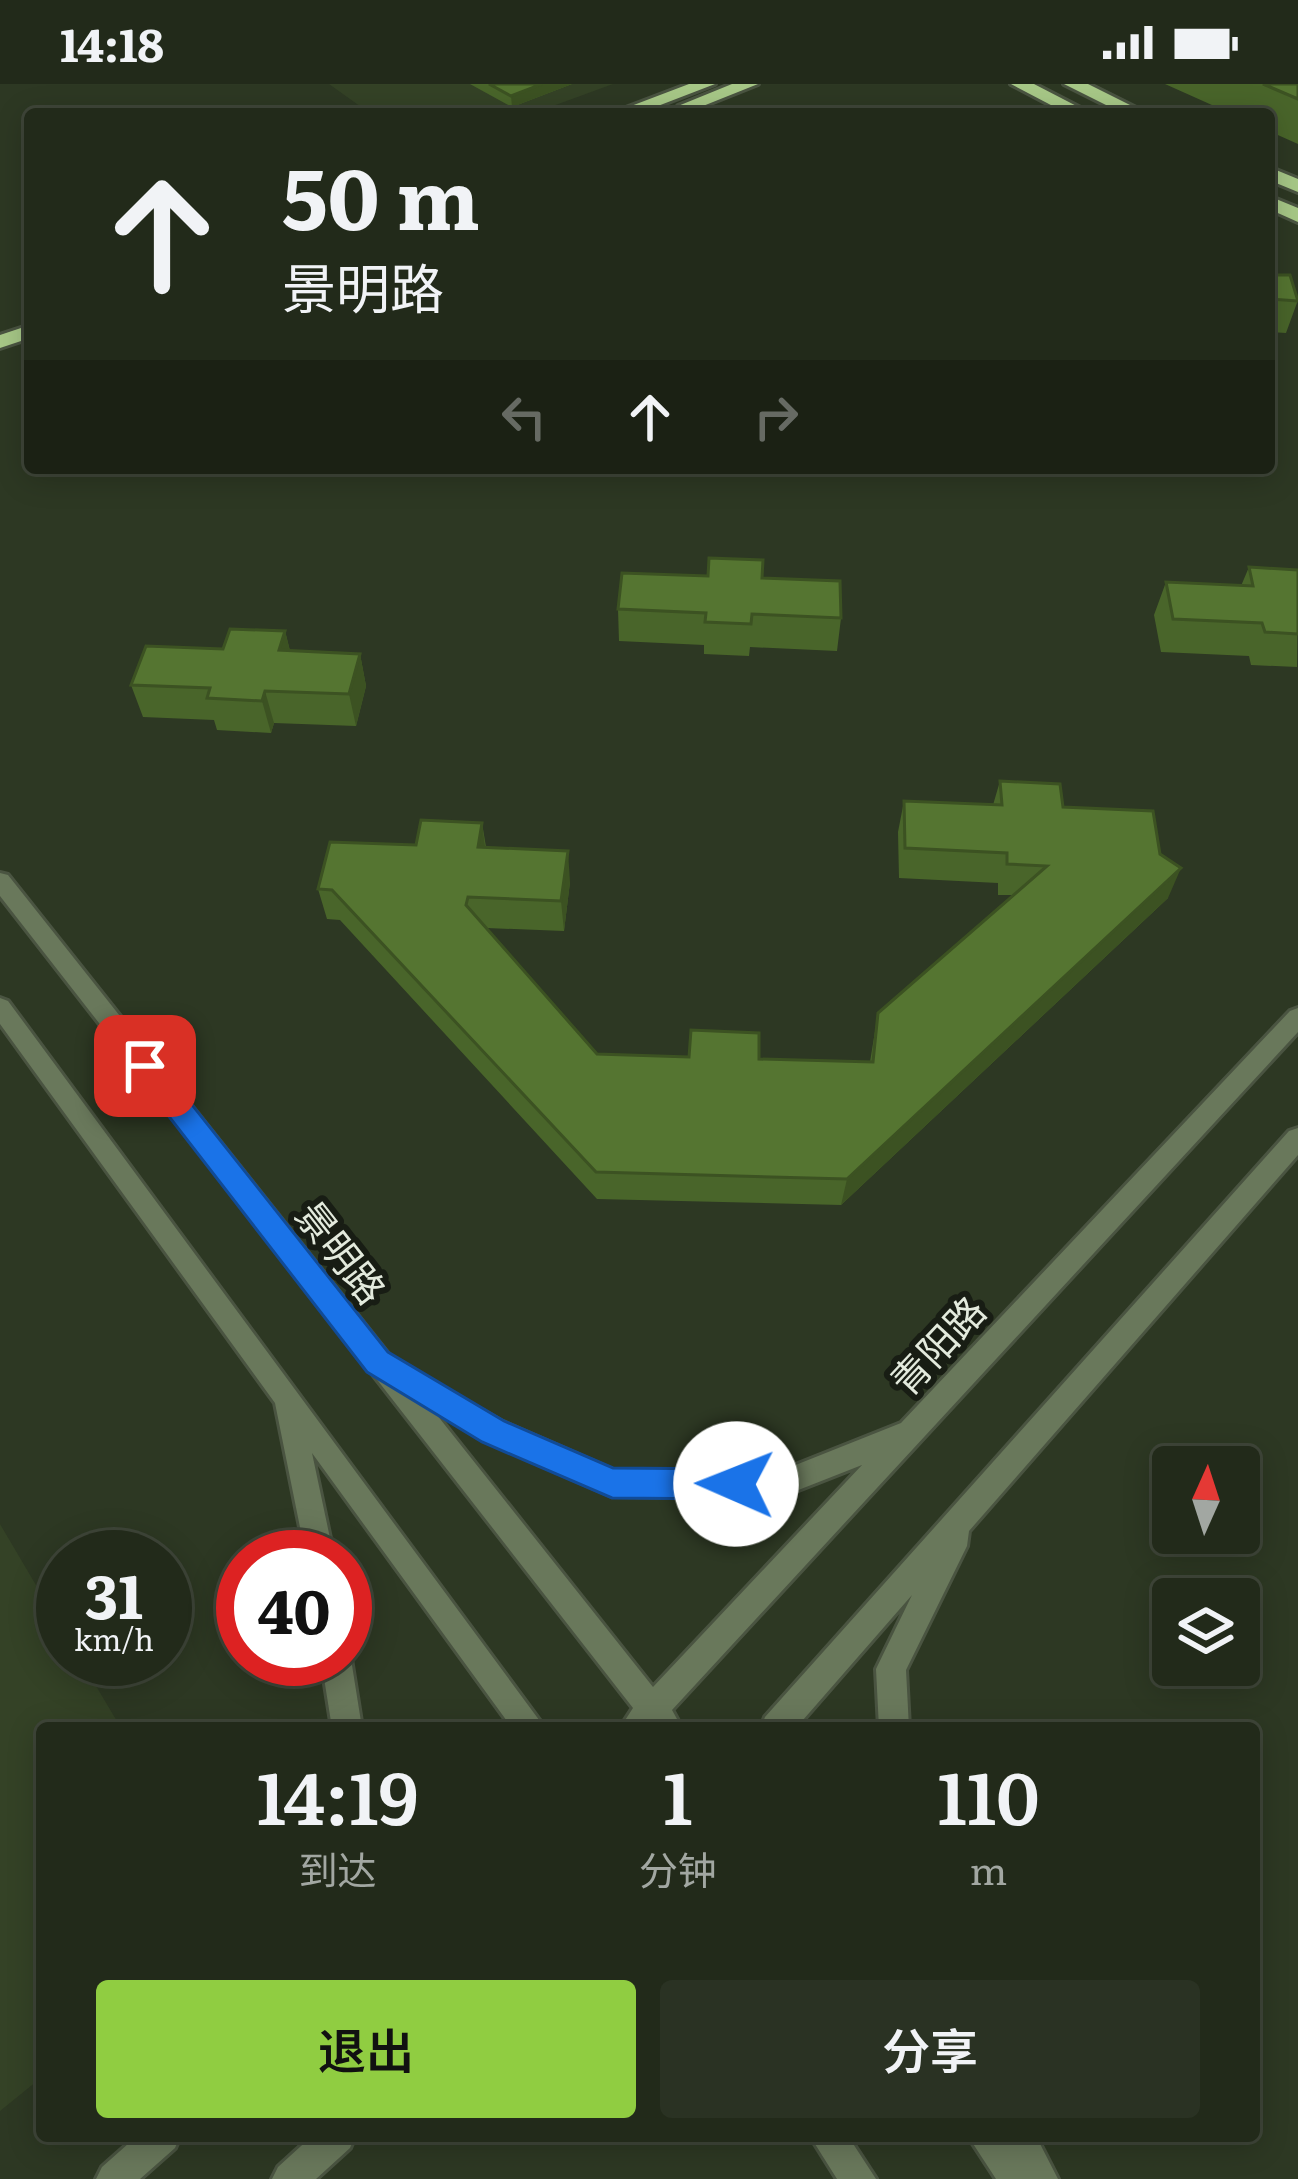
<!DOCTYPE html>
<html lang="zh">
<head>
<meta charset="utf-8">
<style>
  body { margin:0; font-family:Literata,"Noto Sans SC",serif; background:#2a3223; color:#f1f3f6; height:100vh; display:flex; flex-direction:column; font-size:45px; white-space:nowrap }
  * { box-sizing:border-box; margin:0 }
  p { font-size:39px; color:#a2a7a2 }
  .icon { flex:none; width:66px; height:66px; fill:none; stroke:currentColor; stroke-width:2; stroke-linecap:round; stroke-linejoin:round }
  .map { position:relative; flex:1; overflow:hidden }
  .drawer { position:absolute; left:36px; top:1638px; width:1224px; height:420px; display:flex; flex-direction:column; background:#222a1a; border-radius:12px; box-shadow:0 6px 30px #0003,0 0 0 3px #3f4639 }
  .drawer>* { flex:none }
  .hud { position:absolute; left:24px; top:24px; width:1251px; height:366px; border-radius:12px; box-shadow:0 6px 30px #0003,0 0 0 3px #3f4639; background:#222a1a; color:#f1f3f6; overflow:hidden }
  .needle { width:78px; rotate:3deg }
  .fabs { position:absolute; left:1152px; top:1362px; display:grid; gap:24px }
  .fabs a { display:grid; place-items:center; width:108px; height:108px; border-radius:12px; background:#222a1a; box-shadow:0 6px 30px #0003,0 0 0 3px #3f4639; font-size:60px }
  .speed { position:absolute; left:36px; top:1446px; display:flex; gap:24px; font-size:60px; font-weight:700; text-align:center }
  .speed>* { display:grid; place-content:center; width:156px; height:156px; border-radius:50%; background:#222a1a; box-shadow:0 6px 30px #0003,0 0 0 3px #3f4639; line-height:1 }
  .speed small { font-size:30px; font-weight:400 }
  .speed .limit { border:18px solid #d22; background:#fff; color:#111 }
  .pin { position:absolute; display:grid; place-items:center; width:102px; height:102px; color:#fff; margin:-51px; border-radius:24px; box-shadow:0 6px 18px #0006 }
  .me { position:absolute; width:132px; margin:-66px; rotate:271deg; stroke-linejoin:round; filter:drop-shadow(0 0 9px #0008) }
  .turn { display:flex; align-items:center; gap:42px; height:252px; padding:0 60px; font-size:54px }
  .turn .icon { width:156px; height:156px; stroke-width:2.5 }
  .turn b { display:block; font-size:84px; line-height:102px }
  .lanes { display:flex; align-items:center; height:114px; padding:0 60px; background:#0003; justify-content:center; gap:60px; direction:ltr }
  .lanes .off { opacity:.35 }
  .eta { display:flex; justify-content:space-evenly; align-items:center; height:204px; text-align:center }
  .eta b { font-size:72px; font-weight:600; line-height:84px }
  .primary-button { display:flex; gap:24px; margin-top:auto; padding:24px 60px }
  .primary-button a { flex:1; height:138px; border-radius:12px; background:#90cd41; color:#111; font-size:48px; font-weight:600; line-height:138px; text-align:center }
  .primary-button a+a { background:#2a3223; color:#f1f3f6 }
  .status { display:flex; justify-content:space-between; align-items:center; height:84px; padding:0 60px; background:#222a1a; direction:ltr }
  .status svg { height:33px; fill:currentColor }
  .map>svg:first-child { display:block }
  .built { fill:#344226 }
  .lines { fill:none; stroke-linecap:round; stroke-linejoin:round }
  .tertiary-casing { stroke:#4a5441; stroke-width:6 }
  .trunk-casing { stroke:#4a5441; stroke-width:6 }
  .tertiary { fill:#69785b; fill-rule:evenodd }
  .trunk { fill:#a7c887; fill-rule:evenodd }
  .wall { fill:#49652a }
  .shaded-wall { fill:#3c5222 }
  .building { fill:#557531; stroke:#3c5222; stroke-width:3 }
  .route { fill:#1a73e8; stroke:#114b97; stroke-width:3 }
  .labels { text-anchor:middle; dominant-baseline:central; stroke-width:12; stroke-linejoin:round; paint-order:stroke }
  .street-label { font-size:39px; fill:#e3eadd; stroke:#181d14 }
</style>
</head>
<body>
<div class="status"><b>14:18</b><svg viewBox="0 0 49 12"><path d="M0 12V9h3v3zM5 12V6h3v6zM10 12V3h3v9zM15 12V0h3v12zM26 1h20v11H26zM47 4h2v5h-2z"/></svg></div>
<div class="map">
<svg width="1298" height="2095" viewBox="0 0 1298 2095">
  <rect width="100%" height="100%" fill="#2d3823"/>
  <path class="built" d="M 329,0 L 613,0 L 531,30 L 371,30 Z
    M 0,1440 L 63,1547 L 63,1575 L 80,1575 L 121,1644 L 42,1644 L 42,1993 L 0,2027 Z"/>
  <g class="lines">
    <g class="tertiary-casing">
      <path id="tertiary" d="M 0,789 L 8,791 L 393,1276 L 503,1338 L 613,1386 L 778,1388 L 901,1339 L 1290,927 L 1298,924 L 1298,948 L 672,1626 L 682,1644 L 620,1644 L 633,1624 L 0,812 ZM 433,1326 L 483,1356 L 612,1412 L 778,1414 L 862,1381 L 653,1603 Z
        M 0,914 L 8,917 L 545,1644 L 512,1644 L 312,1369 L 334,1473 L 306,1473 L 275,1319 L 0,940 Z
        M 1298,1044 L 1298,1071 L 969,1447 L 967,1462 L 906,1586 L 909,1644 L 879,1644 L 876,1585 L 912,1511 L 796,1644 L 761,1644 L 765,1633 L 1289,1047 Z
        M 345,1564 L 351,1575 L 362,1644 L 332,1644 L 321,1575 L 345,1575 Z
        M 137,2052 L 180,2052 L 175,2064 L 140,2095 L 96,2095 L 102,2083 Z
        M 312,2052 L 355,2052 L 350,2064 L 316,2095 L 272,2095 L 278,2083 Z
        M 810,2052 L 848,2052 L 876,2095 L 837,2095 Z
        M 968,2052 L 1036,2052 L 1058,2095 L 996,2095 Z"/>
    </g>
    <g class="trunk-casing">
      <path id="trunk" d="M 689,0 L 715,0 L 637,30 L 610,30 Z
        M 732,0 L 758,0 L 693,26 L 678,22 Z
        M 1011,0 L 1034,0 L 1092,30 L 1068,30 Z
        M 1064,0 L 1088,0 L 1148,30 L 1124,30 Z
        M 1269,83 L 1298,95 L 1298,108 L 1269,96 Z
        M 1269,112 L 1298,124 L 1298,138 L 1269,125 Z
        M 30,241 L 30,254 L 0,264 L 0,251 Z"/>
    </g>
    <use href="#tertiary" class="tertiary"/>
    <use href="#trunk" class="trunk"/>
  </g>
  <path class="wall" d="M 470,0 L 572,0 L 512,23 Z
    M 1165,0 L 1298,0 L 1298,60 L 1269,47 L 1269,30 L 1232,30 Z
    M 1269,191 L 1298,216 L 1286,249 L 1269,248 Z
    M 1249,483 L 1298,486 L 1297,583 L 1251,581 L 1249,572 L 1161,568 L 1154,531 L 1166,498 L 1241,502 Z
    M 762,494 L 841,534 L 837,567 L 750,563 L 749,572 L 704,570 L 704,561 L 619,557 L 618,525 Z
    M 285,547 L 290,567 L 360,570 L 366,602 L 356,642 L 274,639 L 271,649 L 217,646 L 214,636 L 143,633 L 131,601 L 223,565 Z
    M 1000,697 L 1063,723 L 1168,814 L 841,1121 L 597,1115 L 340,836 L 327,835 L 318,805 L 416,761 L 482,739 L 486,763 L 570,798 L 564,847 L 487,844 L 597,970 L 870,978 L 878,929 L 1013,811 L 998,811 L 998,799 L 899,794 L 898,748 L 904,717 L 993,721 Z"/>
  <path class="shaded-wall" d="M 542,0 L 572,0 L 512,23 L 511,12 Z
    M 285,547 L 293,579 L 279,566 Z
    M 360,570 L 366,602 L 356,642 L 349,610 Z
    M 265,607 L 274,639 L 271,649 L 262,617 Z
    M 482,739 L 486,770 L 478,763 Z
    M 568,767 L 570,798 L 564,847 L 561,817 Z
    M 1181,784 L 1168,814 L 841,1121 L 847,1095 Z"/>
  <path class="building" d="M 489,0 L 542,0 L 511,12 Z
    M 1263,0 L 1298,0 L 1298,15 Z
    M 1269,191 L 1290,191 L 1298,217 L 1269,215 Z
    M 709,474 L 763,476 L 762,494 L 840,497 L 841,534 L 752,530 L 751,540 L 705,538 L 706,529 L 618,525 L 622,489 L 708,492 Z
    M 1249,483 L 1298,486 L 1298,550 L 1265,548 L 1262,539 L 1173,535 L 1166,498 L 1253,502 Z
    M 230,545 L 285,547 L 279,566 L 360,570 L 349,610 L 265,607 L 262,617 L 207,614 L 210,604 L 131,601 L 146,562 L 223,565 Z
    M 1000,697 L 1060,700 L 1063,723 L 1153,727 L 1160,770 L 1181,784 L 847,1095 L 596,1088 L 332,806 L 318,805 L 330,758 L 416,761 L 421,736 L 482,739 L 478,763 L 568,767 L 561,817 L 468,813 L 466,821 L 597,970 L 689,973 L 691,946 L 759,949 L 759,975 L 873,978 L 878,929 L 1047,782 L 1007,780 L 1007,769 L 905,764 L 904,717 L 1002,721 Z"/>
  <path class="route" d="M 145,971 L 155,974 L 388,1268 L 504,1337 L 613,1384 L 736,1385 L 748,1389 L 752,1400 L 748,1411 L 736,1415 L 612,1414 L 482,1358 L 367,1288 L 136,990 L 132,982 Z"/>
  <g class="labels">
    <g class="street-label">
      <text transform="translate(343 1167) rotate(52)">景明路</text>
      <text transform="translate(936 1260) rotate(-47)">青阳路</text>
    </g>
  </g>
</svg>
<div class="fabs">
<a><svg class="needle" viewBox="-14 -14 28 28"><path d="M0-13l5 13h-10z" fill="#e53935"/><path d="M0 13l5-13h-10z" fill="#a2a7a2"/></svg></a>
<a><svg class="icon" aria-label="layers" viewBox="0 0 24 24"><path d="M12 4l9 5-9 5-9-5zM3 14l9 5 9-5"/></svg></a>
</div>
<div class="speed"><div>31<small>km/h</small></div><div class="limit">40</div></div>
<div class="pin" style="left:145px;top:982px;background:#d93025"><svg class="icon" aria-label="arrive" viewBox="0 0 24 24"><path d="M6 21V4h12l-3 4 3 4H6"/></svg></div>
<svg class="me" style="left:736px;top:1400px" viewBox="-20 -20 40 40"><circle r="19" fill="#fff"/><path d="M0-13L10 11 0 6-10 11z" fill="#1a73e8"/></svg>
<div class="hud">
<div class="turn"><svg class="icon" aria-label="ahead" viewBox="0 0 24 24"><path d="M12 20V5M6 11l6-6 6 6"/></svg><div><b>50 m</b>景明路</div></div>
<div class="lanes"><svg class="icon off" aria-label="left" viewBox="0 0 24 24"><path d="M17 20v-9H6M10 6l-5 5 5 5"/></svg><svg class="icon" aria-label="ahead" viewBox="0 0 24 24"><path d="M12 20V5M6 11l6-6 6 6"/></svg><svg class="icon off" aria-label="right" viewBox="0 0 24 24"><path d="M7 20v-9h11M14 6l5 5-5 5"/></svg></div>
</div>
<section class="drawer">
<div class="eta">
<div><b>14:19</b><p>到达</p></div>
<div><b>1</b><p>分钟</p></div>
<div><b>110</b><p>m</p></div>
</div>
<div class="primary-button"><a>退出</a><a>分享</a></div>
</section>
</div>
</body>
</html>
